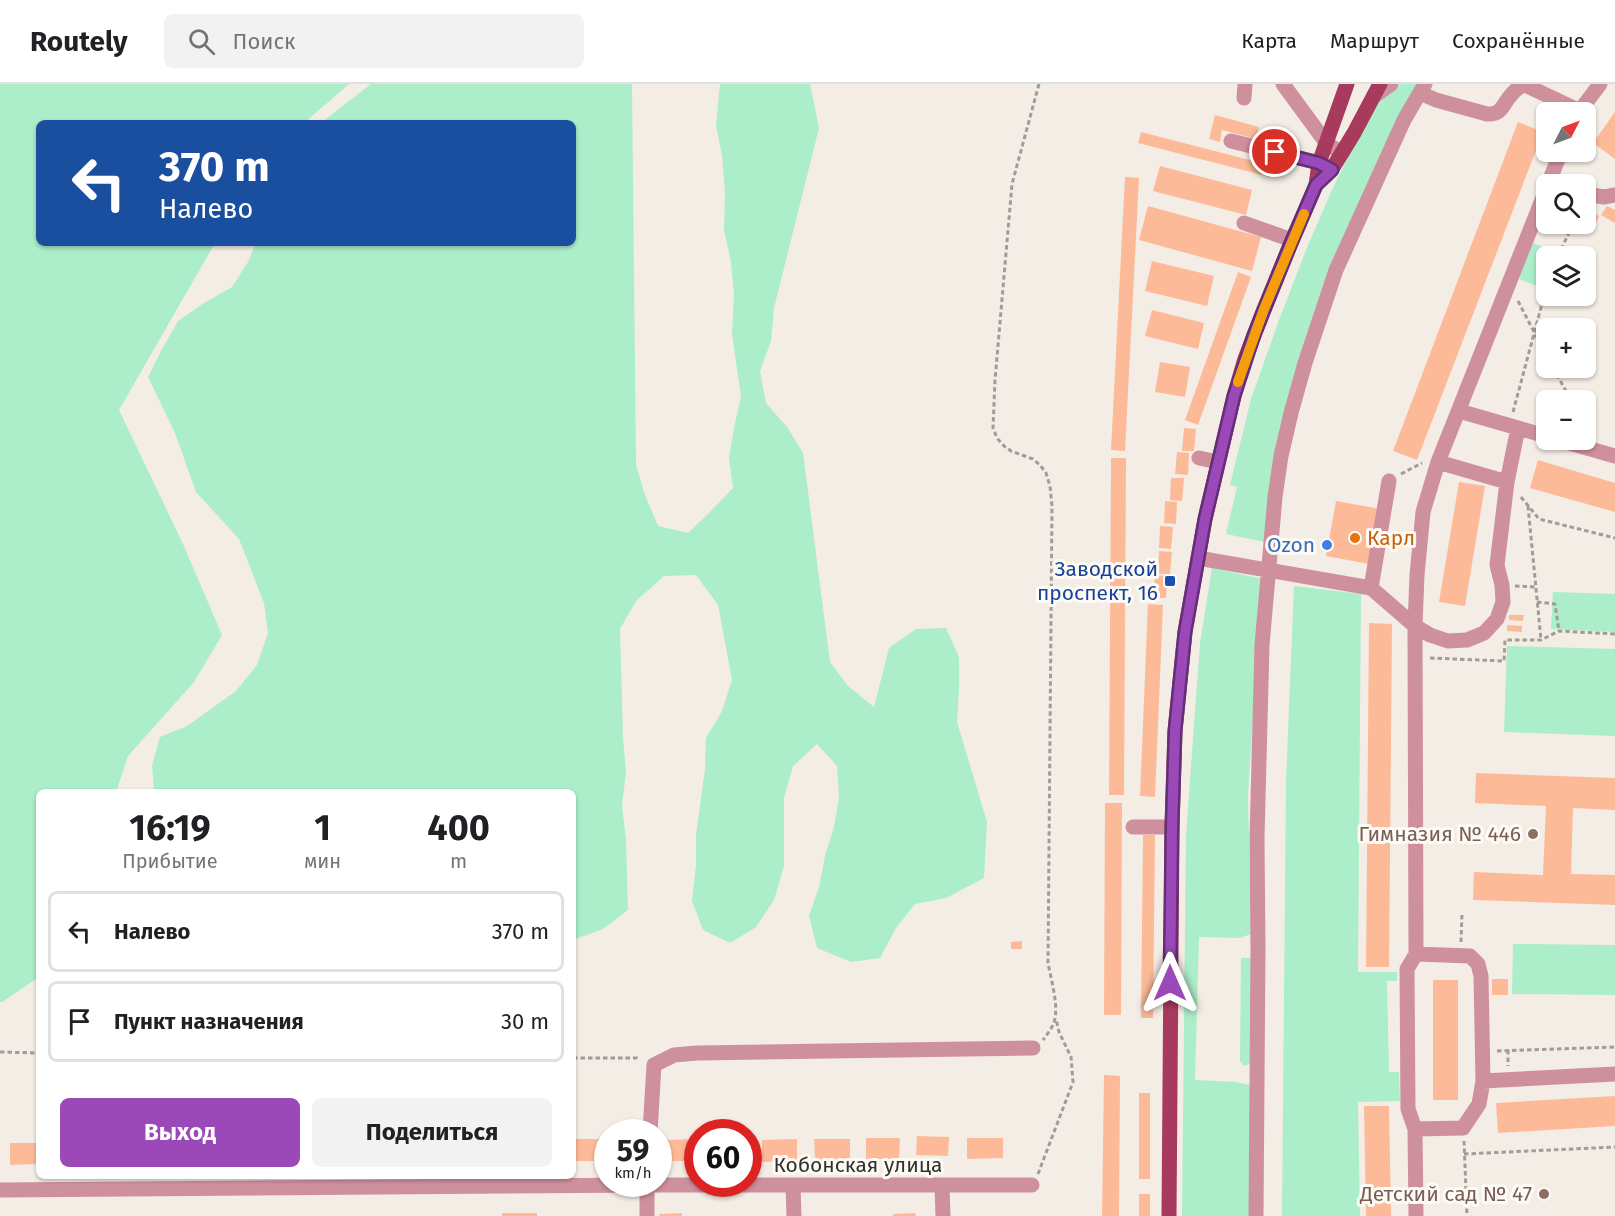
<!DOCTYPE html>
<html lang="ru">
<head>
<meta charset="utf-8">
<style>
  body { margin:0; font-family:"Fira Sans",sans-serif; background:#f2f2f2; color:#202124; height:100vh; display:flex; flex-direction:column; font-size:22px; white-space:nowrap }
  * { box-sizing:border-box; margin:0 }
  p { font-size:20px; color:#757577 }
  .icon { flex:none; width:33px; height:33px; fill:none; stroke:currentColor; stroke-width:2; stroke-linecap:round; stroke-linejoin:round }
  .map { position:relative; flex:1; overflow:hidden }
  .side { position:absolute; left:36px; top:705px; width:540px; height:390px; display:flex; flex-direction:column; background:#fff; border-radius:9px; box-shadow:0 2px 4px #0004 }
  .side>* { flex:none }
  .top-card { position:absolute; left:36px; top:36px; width:540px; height:126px; border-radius:9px; box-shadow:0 2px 4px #0004; background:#1a4fa0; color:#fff; overflow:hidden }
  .needle { width:39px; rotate:48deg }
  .controls { position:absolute; left:1536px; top:18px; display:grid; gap:12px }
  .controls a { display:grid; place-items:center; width:60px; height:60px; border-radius:9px; background:#fff; box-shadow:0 2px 4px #0004; font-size:30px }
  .speed { position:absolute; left:594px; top:1035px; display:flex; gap:12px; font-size:30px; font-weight:700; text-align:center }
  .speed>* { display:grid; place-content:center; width:78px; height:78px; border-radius:50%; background:#fff; box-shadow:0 2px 4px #0004; line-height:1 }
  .speed small { font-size:15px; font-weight:400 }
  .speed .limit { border:9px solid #d22; background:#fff; color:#111 }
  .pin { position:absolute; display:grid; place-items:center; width:51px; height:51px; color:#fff; margin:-26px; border:3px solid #fff; border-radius:50%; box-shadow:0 2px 6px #0007 }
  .me { position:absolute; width:66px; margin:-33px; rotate:0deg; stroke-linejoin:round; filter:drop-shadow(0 0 4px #0008) }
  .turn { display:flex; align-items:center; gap:21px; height:126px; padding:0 24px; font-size:27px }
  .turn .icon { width:78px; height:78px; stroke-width:2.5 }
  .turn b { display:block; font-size:42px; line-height:51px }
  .eta { display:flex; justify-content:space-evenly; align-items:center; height:102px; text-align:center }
  .eta b { font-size:36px; font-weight:700; line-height:42px }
  .primary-button { display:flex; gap:12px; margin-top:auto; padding:12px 24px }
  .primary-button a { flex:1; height:69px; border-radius:9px; background:#9b49b8; color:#fff; font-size:24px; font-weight:700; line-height:69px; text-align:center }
  .primary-button a+a { background:#f2f2f2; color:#202124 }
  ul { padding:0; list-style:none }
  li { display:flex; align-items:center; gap:18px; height:81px; margin:0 12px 9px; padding:0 12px; border:3px solid #e0e0e0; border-radius:9px }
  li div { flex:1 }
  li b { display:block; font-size:22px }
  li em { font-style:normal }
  header { display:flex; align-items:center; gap:36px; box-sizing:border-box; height:84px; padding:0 30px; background:#fff; border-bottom:2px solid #e0e0e0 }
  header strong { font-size:28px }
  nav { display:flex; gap:33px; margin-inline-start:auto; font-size:21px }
  .search { width:420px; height:54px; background:#f2f2f2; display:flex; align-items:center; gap:15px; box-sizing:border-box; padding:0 21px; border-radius:9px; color:#757577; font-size:22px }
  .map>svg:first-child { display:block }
  .green { fill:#abeec9 }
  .building { fill:#fdba98 }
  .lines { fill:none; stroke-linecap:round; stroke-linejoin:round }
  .path { stroke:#a09c96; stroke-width:3; stroke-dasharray:4.5 3; stroke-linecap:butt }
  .minor { stroke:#cf909e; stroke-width:15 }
  .major { stroke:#a83a5d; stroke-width:15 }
  .route-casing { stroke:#652f78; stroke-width:15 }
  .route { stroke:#9b49b8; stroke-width:10 }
  .slow { stroke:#f59e0b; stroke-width:10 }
  .food-dot { fill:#e8710a; stroke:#fefbf6; stroke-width:2 }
  .shop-dot { fill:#3f7fe0; stroke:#fefbf6; stroke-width:2 }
  .transit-dot { fill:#1a4fb4; stroke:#fefbf6; stroke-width:2 }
  .education-dot { fill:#8d6e63; stroke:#fefbf6; stroke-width:2 }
  .labels { text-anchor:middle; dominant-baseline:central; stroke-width:6; stroke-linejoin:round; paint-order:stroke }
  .food-label { font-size:21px; fill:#c56008; stroke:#fefbf6; text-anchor:start }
  .shop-label { font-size:21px; fill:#366cbe; stroke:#fefbf6; text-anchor:end }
  .transit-label { font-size:21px; fill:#164399; stroke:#fefbf6; text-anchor:end }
  .education-label { font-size:21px; fill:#785e54; stroke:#fefbf6; text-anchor:end }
  .street-label { font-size:21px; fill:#33312e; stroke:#fefbf6 }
</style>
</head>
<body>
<header>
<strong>Routely</strong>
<div class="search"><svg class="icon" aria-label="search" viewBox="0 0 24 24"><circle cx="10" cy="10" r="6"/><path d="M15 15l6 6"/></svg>Поиск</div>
<nav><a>Карта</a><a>Маршрут</a><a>Сохранённые</a></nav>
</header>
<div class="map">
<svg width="1615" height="1132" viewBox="0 0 1615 1132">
  <rect width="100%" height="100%" fill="#f3ede5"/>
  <path class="green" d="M 0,0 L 349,0 L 304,39 L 39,39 L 39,159 L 215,159 L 119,326 L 183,460 L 222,551 L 194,598 L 128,672 L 116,708 L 39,708 L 39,893 L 2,918 L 0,918 Z
    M 371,0 L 632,0 L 636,381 L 645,411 L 658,442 L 688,449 L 709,429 L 733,404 L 729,374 L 734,344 L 741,313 L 732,249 L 734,210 L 731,178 L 724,146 L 725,108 L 722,72 L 716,41 L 720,0 L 810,0 L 819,44 L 774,224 L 771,257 L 760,287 L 766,319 L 787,343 L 803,369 L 830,578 L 848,602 L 874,623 L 889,564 L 916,545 L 946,544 L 959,573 L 959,604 L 957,638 L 987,738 L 984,794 L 946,814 L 915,820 L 896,844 L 880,874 L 851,878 L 817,864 L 809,832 L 819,803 L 825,772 L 834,743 L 839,713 L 837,682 L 817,660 L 793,682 L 784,714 L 784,782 L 774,816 L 756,843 L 730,859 L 703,846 L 692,817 L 696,782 L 696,751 L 705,685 L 706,654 L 722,627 L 732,596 L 718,521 L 696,491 L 664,492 L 636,517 L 620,545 L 623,654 L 626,688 L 622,721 L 626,756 L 628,826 L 603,845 L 573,856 L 573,708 L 154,708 L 152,681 L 160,653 L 187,642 L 236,607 L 257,581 L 268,549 L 264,519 L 239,455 L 196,408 L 175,349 L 148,293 L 162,265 L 178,237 L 204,219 L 232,203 L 248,178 L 256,159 L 573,159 L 573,39 L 326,39 L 326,35 Z
    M 1402,0 L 1417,0 L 1339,168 L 1265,458 L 1226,450 L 1237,403 L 1230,401 L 1251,315 L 1279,236 L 1306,166 L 1331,108 L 1361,46 L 1381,12 L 1391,5 Z
    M 1533,159 L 1565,172 L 1546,172 L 1546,206 L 1519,195 Z
    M 1212,484 L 1262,495 L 1248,710 L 1251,850 L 1240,854 L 1199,853 L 1195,996 L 1236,998 L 1250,1001 L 1250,1132 L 1182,1132 L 1186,751 L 1200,559 Z
    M 1294,502 L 1361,510 L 1358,888 L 1397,888 L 1397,897 L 1387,897 L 1389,988 L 1399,988 L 1400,1017 L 1358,1018 L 1360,1132 L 1282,1132 L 1286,696 Z
    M 1553,508 L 1615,510 L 1615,548 L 1551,545 Z
    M 1507,562 L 1615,565 L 1615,652 L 1504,648 Z
    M 1513,860 L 1615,861 L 1615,911 L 1512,910 Z
    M 1241,874 L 1252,874 L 1251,979 L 1244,982 L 1240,977 Z"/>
  <path class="building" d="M 1615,28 L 1615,75 L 1593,59 Z
    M 1215,31 L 1259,43 L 1256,55 L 1222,46 L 1220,58 L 1209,55 Z
    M 1518,38 L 1543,48 L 1417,376 L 1393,367 Z
    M 1141,48 L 1273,82 L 1270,93 L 1138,59 Z
    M 1160,82 L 1252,106 L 1246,131 L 1153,107 Z
    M 1125,93 L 1139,94 L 1125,367 L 1111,366 Z
    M 1148,122 L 1261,153 L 1252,187 L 1139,156 Z
    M 1607,122 L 1615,126 L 1615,139 L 1601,131 Z
    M 1587,126 L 1599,132 L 1593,145 L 1582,140 L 1586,140 L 1586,130 Z
    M 1152,177 L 1214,192 L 1207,222 L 1145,207 Z
    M 1238,188 L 1251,193 L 1198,341 L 1185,336 Z
    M 1152,226 L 1204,239 L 1198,265 L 1145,252 Z
    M 1160,278 L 1190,283 L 1185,313 L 1155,308 Z
    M 1184,344 L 1196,345 L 1194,367 L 1182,367 Z
    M 1177,368 L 1189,369 L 1188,391 L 1175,390 Z
    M 1111,374 L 1126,374 L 1124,711 L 1109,711 Z
    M 1538,376 L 1615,399 L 1615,428 L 1530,404 Z
    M 1171,394 L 1184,394 L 1182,417 L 1170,416 Z
    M 1459,398 L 1485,402 L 1465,522 L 1439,518 Z
    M 1165,417 L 1177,418 L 1176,440 L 1164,439 Z
    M 1336,417 L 1380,425 L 1369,480 L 1326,472 Z
    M 1160,442 L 1173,443 L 1171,465 L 1159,464 Z
    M 1159,467 L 1172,468 L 1170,490 L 1158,490 Z
    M 1155,491 L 1167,492 L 1166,514 L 1153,514 Z
    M 1148,520 L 1163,521 L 1155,713 L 1140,712 Z
    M 1509,531 L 1524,531 L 1523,537 L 1509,536 Z
    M 1369,539 L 1392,540 L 1389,883 L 1366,883 Z
    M 1507,541 L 1522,542 L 1522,548 L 1507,547 Z
    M 1476,689 L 1615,694 L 1615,726 L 1573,724 L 1571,790 L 1615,791 L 1615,821 L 1473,816 L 1474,788 L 1543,791 L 1546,722 L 1475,719 Z
    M 1105,719 L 1122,719 L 1121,931 L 1104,931 Z
    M 1143,751 L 1155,751 L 1153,934 L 1141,934 Z
    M 1022,857 L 1022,865 L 1011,865 L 1011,858 Z
    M 1492,895 L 1508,895 L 1508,911 L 1492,911 Z
    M 1433,896 L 1458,896 L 1458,1016 L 1433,1016 Z
    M 1104,991 L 1120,992 L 1119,1132 L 1102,1132 Z
    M 1139,1009 L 1150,1009 L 1150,1095 L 1139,1095 Z
    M 1615,1012 L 1615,1042 L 1498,1049 L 1496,1019 Z
    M 1364,1022 L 1389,1022 L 1391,1132 L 1366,1132 Z
    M 917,1052 L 949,1053 L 948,1072 L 916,1071 Z
    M 866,1054 L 900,1054 L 899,1075 L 866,1075 Z
    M 967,1054 L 1003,1054 L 1003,1074 L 967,1075 Z
    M 573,1055 L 601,1055 L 601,1077 L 573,1077 Z
    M 698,1055 L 698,1077 L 662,1077 L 662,1056 Z
    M 797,1055 L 797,1077 L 762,1078 L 762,1056 Z
    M 814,1055 L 850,1055 L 850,1076 L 815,1076 Z
    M 10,1059 L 39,1059 L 39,1080 L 10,1081 Z
    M 1139,1110 L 1150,1110 L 1150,1132 L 1139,1132 Z
    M 502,1129 L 537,1129 L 537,1132 L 502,1132 Z
    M 682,1129 L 682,1132 L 660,1132 L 659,1130 Z
    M 915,1129 L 916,1132 L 893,1132 L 893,1130 Z"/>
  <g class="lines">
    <path class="path" d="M 1039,0 L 1012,100 L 995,296 L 993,344 L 997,354 L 1004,362 L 1011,367 L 1033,375 L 1040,381 L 1046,389 L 1050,402 L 1052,422 L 1048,879 C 1051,895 1058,919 1055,934 C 1054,942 1048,949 1043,956
      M 1558,172 L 1573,140
      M 1518,217 L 1546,271
      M 1553,284 L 1571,316
      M 1513,328 L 1546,205
      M 1401,390 L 1422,379
      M 1521,413 L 1539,435 L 1615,454
      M 1528,422 L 1541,556
      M 1515,502 L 1536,503
      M 1537,518 L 1555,520 L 1559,547
      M 1430,574 L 1504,577 L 1505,556 L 1541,556 L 1559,547 L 1615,550
      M 1461,858 L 1462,829
      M 1508,966 L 1508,982
      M 1497,967 L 1615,963
      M 0,968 L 39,969
      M 573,974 L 637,974 L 640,976
      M 1464,1057 L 1467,1132
      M 1464,1070 L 1615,1063
      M 1038,1090 L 1073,998 L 1071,973 L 1059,948 L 1056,935"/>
    <path class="minor" d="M 1283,0 L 1327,60 L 1342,69
      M 1420,9 L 1436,16 L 1487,30 C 1503,31 1502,20 1512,10 C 1515,6 1520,3 1523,0 L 1580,27
      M 1374,12 L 1391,0
      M 1244,14 L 1245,0
      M 1579,28 L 1600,0
      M 1231,57 L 1319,79 L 1329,84
      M 1548,100 L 1561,68
      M 1586,110 L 1604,113 L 1615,111
      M 1244,139 L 1292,156
      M 1459,327 L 1518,344 L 1507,398 L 1497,481 L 1502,501 L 1503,518 L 1497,535 L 1484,549 L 1467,556 L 1448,557 L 1430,551 L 1415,542 L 1417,491 L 1423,428 L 1438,378 L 1546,106
      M 1518,344 L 1546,352
      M 1559,356 L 1615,372
      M 1199,374 L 1218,378
      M 1438,378 L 1507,398
      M 1198,474 L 1371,504 L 1415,542 L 1416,870 L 1407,885 L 1408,1025 L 1415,1045 L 1416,1132
      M 1371,504 L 1389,397
      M 1133,743 L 1172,743
      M 1416,870 L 1470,872 L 1478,880 L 1481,892 L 1483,997
      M 1415,1045 L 1463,1044 L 1479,1020 L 1483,997 L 1615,990
      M 650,1048 L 654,981 L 674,971 L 697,969 L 1033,964
      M 793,1102 L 794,1132
      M 942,1102 L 943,1132
      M 0,1106 L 647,1101 L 1032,1101
      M 647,1132 L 647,1100
      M 1256,1132 L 1258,864 L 1257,754 L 1262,561 L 1275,413 L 1281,372 L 1291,329 L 1305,279 L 1336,186 L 1404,36 L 1425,0"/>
    <path class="major" d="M 1316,101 L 1332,85 L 1354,49 L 1380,0
      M 1169,1132 L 1172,743 L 1175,647 L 1185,548 L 1205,435 L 1234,312 L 1245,275 L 1264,225 L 1291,159 L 1316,101 L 1319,79 L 1347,0"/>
  </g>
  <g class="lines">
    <g class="route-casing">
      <path id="route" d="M 1170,899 L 1172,743 L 1175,647 L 1185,548 L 1205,435 L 1234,312 L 1254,251 L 1291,159 L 1316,101 L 1332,86 L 1319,79 L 1275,68"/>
    </g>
    <use href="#route" class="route"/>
    <path class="slow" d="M 1238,298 L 1264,225 L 1304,130"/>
  </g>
  <circle class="food-dot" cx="1355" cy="454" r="6"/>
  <circle class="shop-dot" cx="1327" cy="461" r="6"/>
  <rect class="transit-dot" x="1164" y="491" width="12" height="12" rx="3"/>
  <g class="education-dot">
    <circle cx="1533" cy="750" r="6"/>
    <circle cx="1544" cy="1110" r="6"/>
  </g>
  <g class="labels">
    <g class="food-label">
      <text x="1367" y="454">Карл</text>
    </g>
    <g class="shop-label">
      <text x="1315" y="461">Ozon</text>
    </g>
    <g class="transit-label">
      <text x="1158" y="485">Заводской<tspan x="1158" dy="24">проспект, 16</tspan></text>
    </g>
    <g class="education-label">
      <text x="1521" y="750">Гимназия № 446</text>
      <text x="1532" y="1110">Детский сад № 47</text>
    </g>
    <g class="street-label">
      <text x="858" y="1081">Кобонская улица</text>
    </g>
  </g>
</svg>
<div class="controls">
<a><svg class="needle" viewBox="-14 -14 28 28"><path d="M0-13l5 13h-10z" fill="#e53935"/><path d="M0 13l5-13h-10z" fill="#757577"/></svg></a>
<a><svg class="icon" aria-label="search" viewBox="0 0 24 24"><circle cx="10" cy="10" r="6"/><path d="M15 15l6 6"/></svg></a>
<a><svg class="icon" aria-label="layers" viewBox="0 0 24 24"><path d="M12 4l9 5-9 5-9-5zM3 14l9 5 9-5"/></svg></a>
<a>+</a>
<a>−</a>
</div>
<div class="speed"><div>59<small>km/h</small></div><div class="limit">60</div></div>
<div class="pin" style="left:1275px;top:68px;background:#d93025"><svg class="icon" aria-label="arrive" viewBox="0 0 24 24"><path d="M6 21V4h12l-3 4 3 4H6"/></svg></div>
<svg class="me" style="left:1170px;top:899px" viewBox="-20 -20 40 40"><path d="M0-17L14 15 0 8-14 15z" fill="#9b49b8" stroke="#fff" stroke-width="4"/></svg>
<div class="top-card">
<div class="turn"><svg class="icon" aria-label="left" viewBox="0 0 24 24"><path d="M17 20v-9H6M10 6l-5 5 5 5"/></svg><div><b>370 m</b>Налево</div></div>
</div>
<section class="side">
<div class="eta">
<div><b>16:19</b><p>Прибытие</p></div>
<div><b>1</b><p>мин</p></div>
<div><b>400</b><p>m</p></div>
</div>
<ul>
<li><svg class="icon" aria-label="left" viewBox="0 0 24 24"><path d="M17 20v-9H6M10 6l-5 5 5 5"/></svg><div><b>Налево</b></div><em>370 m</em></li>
<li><svg class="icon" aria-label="arrive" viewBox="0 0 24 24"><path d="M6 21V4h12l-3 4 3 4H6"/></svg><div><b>Пункт назначения</b></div><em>30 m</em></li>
</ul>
<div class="primary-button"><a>Выход</a><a>Поделиться</a></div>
</section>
</div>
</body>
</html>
